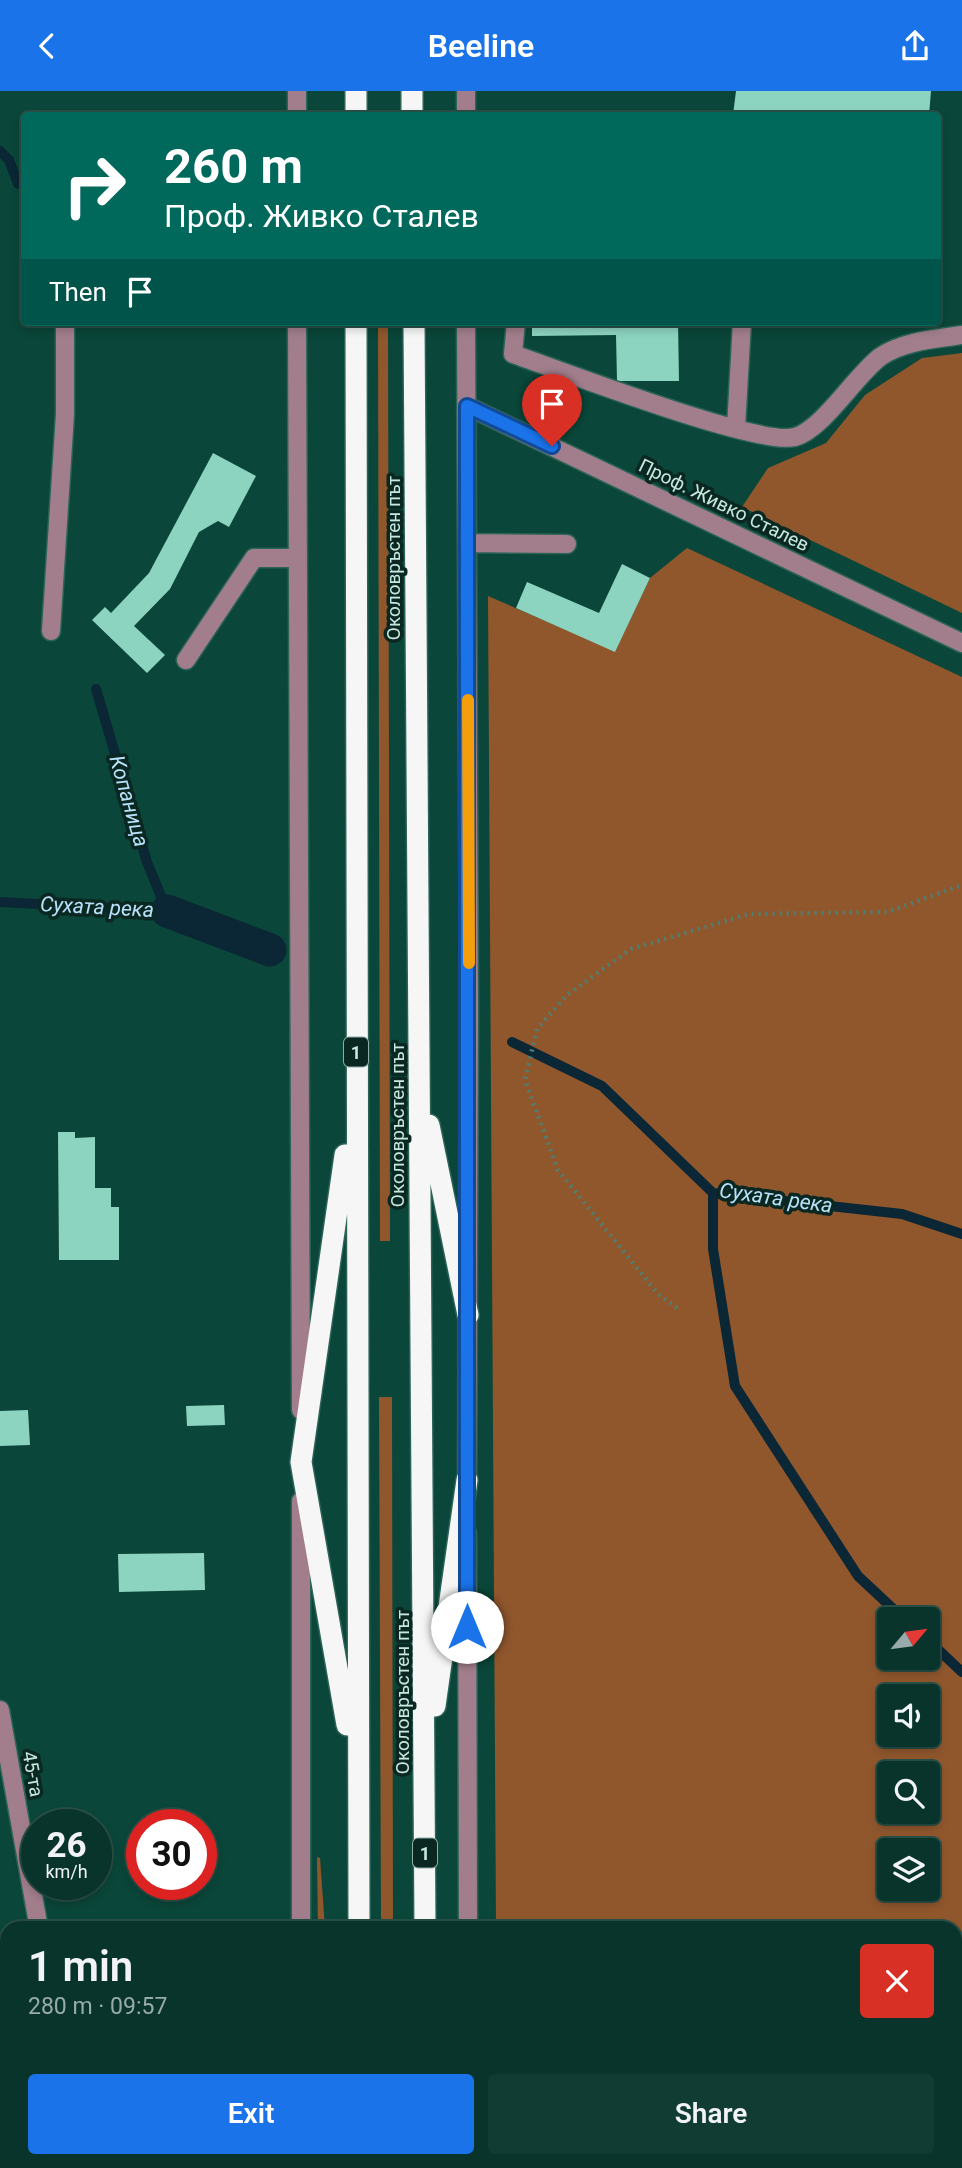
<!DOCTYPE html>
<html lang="en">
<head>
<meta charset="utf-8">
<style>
  body { margin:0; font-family:Roboto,sans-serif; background:#113c33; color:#f1f3f6; height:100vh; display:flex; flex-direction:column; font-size:26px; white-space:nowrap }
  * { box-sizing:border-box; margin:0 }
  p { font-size:23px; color:#98aaa9 }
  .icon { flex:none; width:38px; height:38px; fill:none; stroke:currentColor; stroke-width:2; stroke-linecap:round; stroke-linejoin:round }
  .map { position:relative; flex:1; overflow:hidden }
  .details { position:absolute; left:0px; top:1830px; width:962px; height:247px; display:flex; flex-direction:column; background:#08342b; border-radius:21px 21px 0 0; box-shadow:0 4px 10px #0003,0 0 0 2px #294f47 }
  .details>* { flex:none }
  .banner { position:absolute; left:21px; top:21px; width:920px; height:214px; border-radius:7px; box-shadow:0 4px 10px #0003,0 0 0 2px #294f47; background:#00695c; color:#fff; overflow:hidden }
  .needle { width:46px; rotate:61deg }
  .tools { position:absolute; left:877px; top:1516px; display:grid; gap:14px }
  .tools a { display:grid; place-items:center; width:63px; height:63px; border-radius:7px; background:#08342b; box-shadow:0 4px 10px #0003,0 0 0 2px #294f47; font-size:35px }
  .speed { position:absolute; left:21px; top:1718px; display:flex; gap:14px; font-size:35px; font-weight:700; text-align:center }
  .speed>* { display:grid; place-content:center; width:91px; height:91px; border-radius:50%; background:#08342b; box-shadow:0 4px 10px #0003,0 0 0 2px #294f47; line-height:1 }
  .speed small { font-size:18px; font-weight:400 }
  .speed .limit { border:10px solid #d22; background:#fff; color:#111 }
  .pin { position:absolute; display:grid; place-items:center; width:60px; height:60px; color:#fff; margin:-72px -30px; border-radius:50% 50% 50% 0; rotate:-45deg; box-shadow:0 0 7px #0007 }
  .pin .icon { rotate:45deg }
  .me { position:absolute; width:77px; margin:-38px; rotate:0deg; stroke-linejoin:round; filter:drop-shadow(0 0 5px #0008) }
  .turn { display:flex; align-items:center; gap:24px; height:147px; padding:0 28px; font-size:32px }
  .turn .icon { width:91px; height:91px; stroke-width:2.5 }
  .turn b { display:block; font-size:49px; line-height:60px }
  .then { display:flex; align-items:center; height:66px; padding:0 28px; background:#0003; gap:14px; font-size:26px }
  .round { display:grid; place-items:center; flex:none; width:74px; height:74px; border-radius:7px; background:#113c33 }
  .summary { display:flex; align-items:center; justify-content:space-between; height:119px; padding:0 28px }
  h1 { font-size:42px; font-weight:600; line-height:52px }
  .cta { display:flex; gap:14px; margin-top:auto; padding:14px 28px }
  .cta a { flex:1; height:80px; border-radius:7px; background:#1a73e8; color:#fff; font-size:28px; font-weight:600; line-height:80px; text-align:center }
  .cta a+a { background:#113c33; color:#f1f3f6 }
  header { display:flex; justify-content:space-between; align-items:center; height:91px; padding:0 28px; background:#1a73e8; color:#fff; font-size:32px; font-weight:600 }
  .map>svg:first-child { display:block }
  .green { fill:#90572d; fill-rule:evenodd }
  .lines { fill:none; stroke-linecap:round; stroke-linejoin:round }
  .stream { stroke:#0b2634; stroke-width:10 }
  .canal { stroke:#0b2634; stroke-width:33 }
  .building { fill:#8dd4c0 }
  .minor-casing { stroke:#2c6357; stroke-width:21 }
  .highway-casing { stroke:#2c6357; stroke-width:24 }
  .path { stroke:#4d8074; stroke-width:4.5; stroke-dasharray:2 5; stroke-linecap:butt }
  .minor { stroke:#a27e8c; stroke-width:18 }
  .highway { stroke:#f6f6f6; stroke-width:21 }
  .route-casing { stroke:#114b97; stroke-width:18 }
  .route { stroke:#1a73e8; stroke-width:12 }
  .slow { stroke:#f59e0b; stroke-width:12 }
  .labels { text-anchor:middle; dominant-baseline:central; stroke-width:7; stroke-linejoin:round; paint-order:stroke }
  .shield { fill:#0a2821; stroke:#8eaea5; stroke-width:2 }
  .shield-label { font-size:18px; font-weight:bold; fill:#c6e8de }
  .street-label { font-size:19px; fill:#c6e8de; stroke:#0a2821 }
  .water-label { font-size:21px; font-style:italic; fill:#b8e1fa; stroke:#0a2821 }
</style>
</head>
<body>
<header><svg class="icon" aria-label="back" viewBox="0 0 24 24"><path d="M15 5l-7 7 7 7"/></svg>Beeline<svg class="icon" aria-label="share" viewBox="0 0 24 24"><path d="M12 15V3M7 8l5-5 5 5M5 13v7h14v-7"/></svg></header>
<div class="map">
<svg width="962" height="2077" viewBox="0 0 962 2077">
  <rect width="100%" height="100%" fill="#0a4639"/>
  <path class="green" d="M 378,231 L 388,231 L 390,1150 L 380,1150 Z
    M 962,262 L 962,522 L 742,416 L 768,377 L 826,352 L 865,304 L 922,267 Z
    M 687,457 L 962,586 L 962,2077 L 497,2077 L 497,2070 L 956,2070 L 956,1838 L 496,1837 L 488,505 L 615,560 L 650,487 ZM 889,1528 L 928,1528 L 928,1566 L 889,1566 ZM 889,1605 L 928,1605 L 928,1643 L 889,1643 ZM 889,1682 L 928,1682 L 928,1720 L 889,1720 ZM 889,1759 L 928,1759 L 928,1797 L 889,1797 Z
    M 379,1306 L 392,1306 L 393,1838 L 381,1837 Z
    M 317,1766 L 320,1767 L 325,1837 L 318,1837 Z"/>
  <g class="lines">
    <path class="stream" d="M 0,60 L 9,69 L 18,93
      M 0,811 L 167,820 L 147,771 L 96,598
      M 512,951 L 602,995 L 713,1102 L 902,1123 L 962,1143
      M 713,1102 L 713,1158 L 735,1295 L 858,1485 L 904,1528
      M 928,1549 L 962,1581
      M 919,2070 L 936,2077"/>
    <path class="canal" d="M 167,820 L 270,859"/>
  </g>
  <path class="building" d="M 736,0 L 931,0 L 929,24 L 733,24 Z
    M 532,231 L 678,231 L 679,290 L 617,290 L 616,244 L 532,245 Z
    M 213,362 L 256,385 L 229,436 L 218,430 L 199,441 L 170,498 L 134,535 L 165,564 L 147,582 L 92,529 L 105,516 L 111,522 L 149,482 Z
    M 622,473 L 650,487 L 615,561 L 516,517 L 527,491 L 599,522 Z
    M 58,1041 L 75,1041 L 75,1047 L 95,1046 L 95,1097 L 111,1097 L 111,1116 L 119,1116 L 119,1169 L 59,1169 Z
    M 224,1314 L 225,1334 L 187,1335 L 186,1315 Z
    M 28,1319 L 30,1354 L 0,1355 L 0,1320 Z
    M 204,1462 L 205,1499 L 119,1501 L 118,1463 Z
    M 0,1855 L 7,1855 L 7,1910 L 0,1910 Z"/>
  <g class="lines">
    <g class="minor-casing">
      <path id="minor" d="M 297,0 L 297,24
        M 466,0 L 466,24
        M 297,231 L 301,1319
        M 466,231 L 469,920 L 467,1400
        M 516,231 L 513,263 C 560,279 759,356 795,346 C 823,338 855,285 880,266 C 903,250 935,248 962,244
        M 467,315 L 962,552
        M 736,337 L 742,231
        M 467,452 L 567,453
        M 51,540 L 65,323 L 65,231
        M 186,569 L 254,467 L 298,467
        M 467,1442 L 468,1838
        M 0,1619 L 39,1838
        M 301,1838 L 301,1410
        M 80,2070 L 81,2077
        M 470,2070 L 470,2077
        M 301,2077 L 301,2070"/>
    </g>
    <g class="highway-casing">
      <path id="highway" d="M 356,0 L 356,24
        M 412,0 L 412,24
        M 356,231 L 359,1838
        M 414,231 L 425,1838
        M 429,1034 L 468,1224
        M 345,1064 L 301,1371 L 347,1634
        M 435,1615 L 467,1389
        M 361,2077 L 361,2070
        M 425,2077 L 425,2070"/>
    </g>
    <path class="path" d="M 677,1217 L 657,1202 L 558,1079 L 525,989 L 537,938 L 567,904 L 631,858 L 749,823 L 887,821 L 962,794"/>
    <use href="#minor" class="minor"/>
    <use href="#highway" class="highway"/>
  </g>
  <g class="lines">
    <g class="route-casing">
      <path id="route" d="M 467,1536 L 467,315 L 552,355"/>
    </g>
    <use href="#route" class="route"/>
    <path class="slow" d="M 468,609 L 469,872"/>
  </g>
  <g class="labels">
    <g class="shield">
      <rect x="344" y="946.5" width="24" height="29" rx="5"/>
      <rect x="413" y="1747.5" width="24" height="29" rx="5"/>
    </g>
    <g class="shield-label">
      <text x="356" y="961">1</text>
      <text x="425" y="1762">1</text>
    </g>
    <g class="street-label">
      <text transform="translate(724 414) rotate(26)">Проф. Живко Сталев</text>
      <text transform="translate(393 467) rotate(-90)">Околовръстен път</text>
      <text transform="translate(397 1034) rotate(-90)">Околовръстен път</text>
      <text transform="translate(402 1601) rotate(-90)">Околовръстен път</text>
      <text transform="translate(33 1683) rotate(80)">45-та</text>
    </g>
    <g class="water-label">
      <text transform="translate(129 710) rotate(74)">Копаница</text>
      <text transform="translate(97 816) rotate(3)">Сухата река</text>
      <text transform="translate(776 1107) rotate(8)">Сухата река</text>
    </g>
  </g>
</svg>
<div class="tools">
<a><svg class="needle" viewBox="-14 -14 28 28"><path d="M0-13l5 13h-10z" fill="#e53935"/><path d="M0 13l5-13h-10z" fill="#98aaa9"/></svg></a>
<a><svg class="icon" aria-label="sound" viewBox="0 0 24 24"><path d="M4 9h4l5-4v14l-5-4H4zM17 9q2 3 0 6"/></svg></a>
<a><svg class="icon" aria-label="search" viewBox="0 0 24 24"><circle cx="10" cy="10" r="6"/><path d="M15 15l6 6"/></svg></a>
<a><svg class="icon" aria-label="layers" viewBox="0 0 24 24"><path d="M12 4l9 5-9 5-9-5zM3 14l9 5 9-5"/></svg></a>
</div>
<div class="speed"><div>26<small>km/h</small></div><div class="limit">30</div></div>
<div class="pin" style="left:552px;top:355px;background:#d93025"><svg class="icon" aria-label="arrive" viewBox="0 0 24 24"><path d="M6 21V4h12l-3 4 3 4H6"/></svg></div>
<svg class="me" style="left:467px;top:1536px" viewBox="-20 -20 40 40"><circle r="19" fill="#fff"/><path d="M0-13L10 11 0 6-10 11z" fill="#1a73e8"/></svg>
<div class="banner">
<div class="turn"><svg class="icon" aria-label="right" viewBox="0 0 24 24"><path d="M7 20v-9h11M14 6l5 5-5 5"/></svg><div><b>260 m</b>Проф. Живко Сталев</div></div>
<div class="then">Then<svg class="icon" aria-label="arrive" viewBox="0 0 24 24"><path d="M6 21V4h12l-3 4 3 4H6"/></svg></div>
</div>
<section class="details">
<div class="summary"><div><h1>1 min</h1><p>280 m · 09:57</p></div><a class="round" style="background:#d93025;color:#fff"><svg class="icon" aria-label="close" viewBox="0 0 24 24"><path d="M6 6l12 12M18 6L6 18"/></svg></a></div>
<div class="cta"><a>Exit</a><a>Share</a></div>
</section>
</div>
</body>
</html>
